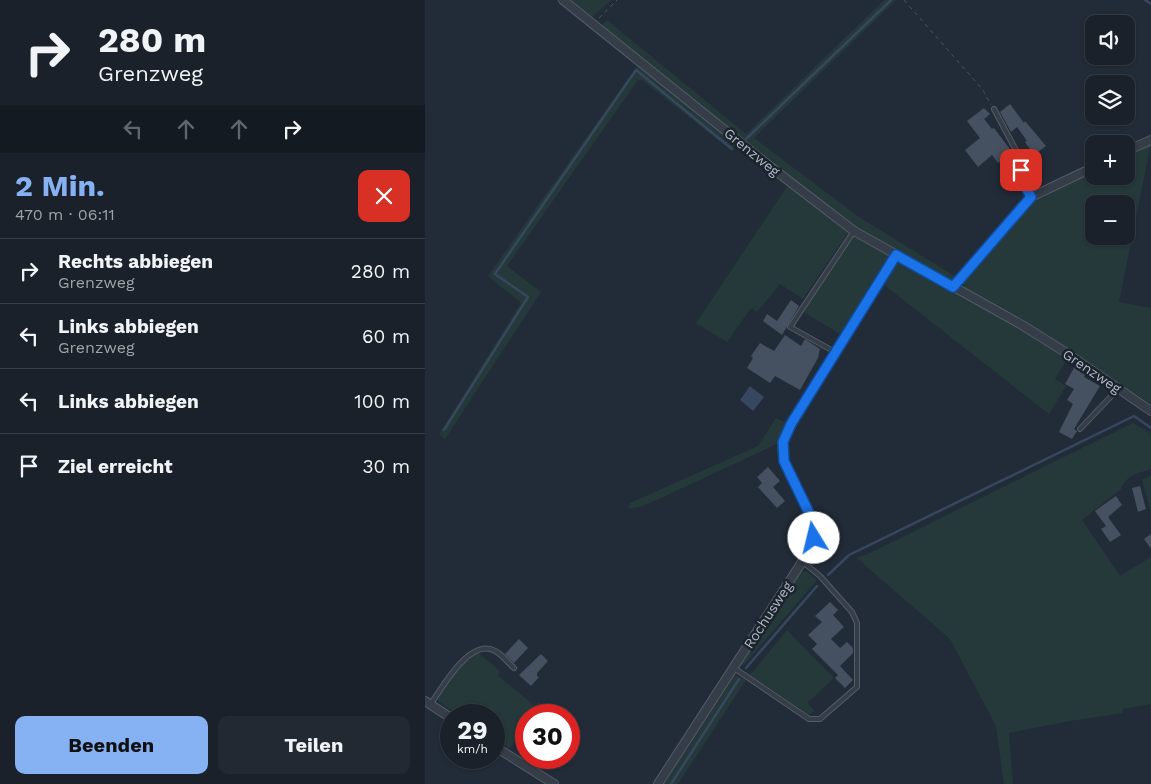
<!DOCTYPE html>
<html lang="de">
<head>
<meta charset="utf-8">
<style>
  body { margin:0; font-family:"Work Sans",sans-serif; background:#232932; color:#f1f3f6; height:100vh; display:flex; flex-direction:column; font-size:19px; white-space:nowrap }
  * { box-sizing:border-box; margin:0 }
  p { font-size:16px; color:#9fa3a8 }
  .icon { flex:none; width:28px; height:28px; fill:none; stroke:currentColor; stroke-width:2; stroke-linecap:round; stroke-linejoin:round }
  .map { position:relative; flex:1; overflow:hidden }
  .drawer { display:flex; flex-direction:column; background:#1a212a; width:425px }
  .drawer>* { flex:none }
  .guide { background:#1a212a; color:#f1f3f6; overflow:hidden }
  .fabs { position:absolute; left:660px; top:15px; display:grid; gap:10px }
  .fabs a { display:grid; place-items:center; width:50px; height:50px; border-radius:10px; background:#1a212a; box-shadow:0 1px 4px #0004,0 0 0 1px #383e47; font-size:25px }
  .speed { position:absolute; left:15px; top:704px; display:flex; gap:10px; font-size:25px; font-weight:700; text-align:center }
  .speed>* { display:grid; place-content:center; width:65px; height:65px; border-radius:50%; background:#1a212a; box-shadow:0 1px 4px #0004,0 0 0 1px #383e47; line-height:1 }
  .speed small { font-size:12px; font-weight:400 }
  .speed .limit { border:8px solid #d22; background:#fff; color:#111 }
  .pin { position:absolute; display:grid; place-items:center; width:42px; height:42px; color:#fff; margin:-21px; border-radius:10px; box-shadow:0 2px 8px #0006 }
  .me { position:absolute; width:55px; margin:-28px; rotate:351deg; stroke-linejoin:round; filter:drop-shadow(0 0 4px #0008) }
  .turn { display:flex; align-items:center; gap:18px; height:105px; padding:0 15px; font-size:22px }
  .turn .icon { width:65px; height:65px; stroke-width:2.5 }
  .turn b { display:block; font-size:35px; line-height:42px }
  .lanes { display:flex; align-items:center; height:48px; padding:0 15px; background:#0003; justify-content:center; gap:25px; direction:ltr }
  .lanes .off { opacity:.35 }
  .round { display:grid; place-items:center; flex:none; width:52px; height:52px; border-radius:10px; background:#232932 }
  .head { display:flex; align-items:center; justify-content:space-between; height:85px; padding:0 15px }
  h1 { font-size:30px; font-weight:700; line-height:38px; color:#86b2f4 }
  .button { display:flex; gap:10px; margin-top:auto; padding:10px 15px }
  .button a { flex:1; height:58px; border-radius:10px; background:#86b2f4; color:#111; font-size:20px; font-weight:700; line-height:58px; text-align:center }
  .button a+a { background:#232932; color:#f1f3f6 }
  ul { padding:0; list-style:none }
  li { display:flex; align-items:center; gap:15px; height:65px; padding:0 15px; border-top:1px solid #383e47 }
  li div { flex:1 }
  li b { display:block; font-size:19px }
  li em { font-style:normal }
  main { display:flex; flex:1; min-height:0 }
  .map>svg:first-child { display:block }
  .green { fill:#25393a; fill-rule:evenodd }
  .water { fill:#36475f }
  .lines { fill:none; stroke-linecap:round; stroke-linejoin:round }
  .stream { stroke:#36475f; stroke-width:2.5 }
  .building { fill:#455160 }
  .lane-casing { stroke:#535b66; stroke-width:6 }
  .street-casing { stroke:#535b66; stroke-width:10 }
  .path { stroke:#435658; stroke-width:1; stroke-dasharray:4 4; stroke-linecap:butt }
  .lane { stroke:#353d48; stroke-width:4 }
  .street { stroke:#353d48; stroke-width:8 }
  .route-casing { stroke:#114b97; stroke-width:12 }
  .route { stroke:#1a73e8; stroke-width:9 }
  .labels { text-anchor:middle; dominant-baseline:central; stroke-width:5; stroke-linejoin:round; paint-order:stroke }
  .street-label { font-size:14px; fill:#b0b8c5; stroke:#1b232d }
</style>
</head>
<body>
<main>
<section class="drawer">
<div class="guide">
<div class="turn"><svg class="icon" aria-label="right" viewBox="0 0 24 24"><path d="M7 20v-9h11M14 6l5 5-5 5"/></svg><div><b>280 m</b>Grenzweg</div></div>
<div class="lanes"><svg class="icon off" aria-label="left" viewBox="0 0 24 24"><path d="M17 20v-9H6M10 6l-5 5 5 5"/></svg><svg class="icon off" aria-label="ahead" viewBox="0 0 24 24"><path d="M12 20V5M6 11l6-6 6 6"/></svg><svg class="icon off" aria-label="ahead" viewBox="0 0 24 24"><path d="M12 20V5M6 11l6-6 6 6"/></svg><svg class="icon" aria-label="right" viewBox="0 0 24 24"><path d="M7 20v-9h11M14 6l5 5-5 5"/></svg></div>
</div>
<div class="head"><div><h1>2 Min.</h1><p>470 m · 06:11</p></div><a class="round" style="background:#d93025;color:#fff"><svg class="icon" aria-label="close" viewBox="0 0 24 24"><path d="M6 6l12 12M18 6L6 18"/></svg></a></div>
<ul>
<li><svg class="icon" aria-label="right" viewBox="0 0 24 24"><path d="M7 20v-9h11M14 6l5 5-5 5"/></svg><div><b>Rechts abbiegen</b><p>Grenzweg</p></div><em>280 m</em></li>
<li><svg class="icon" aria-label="left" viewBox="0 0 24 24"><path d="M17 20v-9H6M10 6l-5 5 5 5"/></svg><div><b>Links abbiegen</b><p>Grenzweg</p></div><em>60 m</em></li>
<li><svg class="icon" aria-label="left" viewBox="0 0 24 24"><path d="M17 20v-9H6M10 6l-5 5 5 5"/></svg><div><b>Links abbiegen</b></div><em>100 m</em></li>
<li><svg class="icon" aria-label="arrive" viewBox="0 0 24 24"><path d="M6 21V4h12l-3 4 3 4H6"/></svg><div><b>Ziel erreicht</b></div><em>30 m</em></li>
</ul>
<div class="button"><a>Beenden</a><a>Teilen</a></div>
</section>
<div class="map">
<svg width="726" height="784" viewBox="0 0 726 784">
  <rect width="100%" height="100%" fill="#222c38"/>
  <path class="green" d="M 141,0 L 186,0 L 165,19 Z
    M 459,0 L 471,0 L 329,138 L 434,217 L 531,277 L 523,281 L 430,228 L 349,166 L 175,27 L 182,20 L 321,134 Z
    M 212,66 L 311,144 L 306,150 L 217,80 L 213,80 L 82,266 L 116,292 L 20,439 L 14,434 L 96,303 L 63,276 Z
    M 726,143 L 694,302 L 726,308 L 726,404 L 593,317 L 539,289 L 539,280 L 609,201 L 669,172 L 669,176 L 701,176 L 701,156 ZM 669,204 L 701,204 L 701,236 L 669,236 Z
    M 363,185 L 424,231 L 378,299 L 355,284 L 332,312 L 326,308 L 302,342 L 271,323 Z
    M 430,233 L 464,253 L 467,259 L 417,335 L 377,311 Z
    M 479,262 L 595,328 L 638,356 L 639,364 L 630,379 L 641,386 L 624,414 L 458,284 L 472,264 Z
    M 351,418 L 363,424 L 356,442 L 236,498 L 215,507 L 203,509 L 205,503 L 333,446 Z
    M 708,423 L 726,434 L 726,469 C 714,473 701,475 696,489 L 657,520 L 695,576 L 726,557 L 726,704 L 698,709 L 698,713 L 645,721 L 584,733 L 588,784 L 579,784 L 571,726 L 525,639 L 432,558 L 447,552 Z
    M 726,476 L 726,513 L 717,479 Z
    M 376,572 L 382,572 L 392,580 L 318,666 L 316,664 Z
    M 362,630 L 409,678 L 382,703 L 390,711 L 384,715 L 325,675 Z
    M 52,652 L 75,671 L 73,676 L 110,706 L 114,702 L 116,705 L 109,715 L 101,715 L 101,726 L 85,748 L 69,738 L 69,715 L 33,715 L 13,701 L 14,696 C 25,682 36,660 52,652 Z
    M 310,675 L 321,680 L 253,784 L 239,784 Z"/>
  <path class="water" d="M 325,386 L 339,397 L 328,411 L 315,400 Z"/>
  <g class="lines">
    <path class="stream" d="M 720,0 L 726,4
      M 321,139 L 466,0
      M 19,430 L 103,297 L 70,274 L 211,70 L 307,149
      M 403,575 L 424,555 L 709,416 L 726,428
      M 321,668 L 392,586
      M 246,784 L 314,679"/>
  </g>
  <path class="building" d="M 585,104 L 599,123 L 600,121 L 621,146 L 609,155 L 600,142 L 602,141 L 592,127 L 586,132 L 575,112 Z
    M 559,108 L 565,114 L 559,119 L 567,129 L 569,128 L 587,152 L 573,163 L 567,155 L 553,167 L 540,150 L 555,138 L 542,121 Z
    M 366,300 L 374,306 L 357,335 L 338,321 L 342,314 L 352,321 Z
    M 360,335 L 376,346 L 380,339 L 395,349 L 393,358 L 375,390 L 350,376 L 345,383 L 322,368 L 328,358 L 326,356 L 335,343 L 349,351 Z
    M 650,366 L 661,373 L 659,377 L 675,386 L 649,429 L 652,431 L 647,439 L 634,432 L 648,404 L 642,400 L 649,389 L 640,384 Z
    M 343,467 L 355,481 L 348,487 L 360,501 L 352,508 L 333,487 L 337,483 L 332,477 Z
    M 715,486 L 721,509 L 713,512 L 707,488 Z
    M 691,496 L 697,505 L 683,517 L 696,535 L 685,542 L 676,529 L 681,526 L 670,511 Z
    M 726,534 L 726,549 L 719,539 Z
    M 405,602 L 413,610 L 408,615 L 419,627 L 406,639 L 415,648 L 422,642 L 428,648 L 428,653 L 415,666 L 428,680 L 420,688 L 410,678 L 413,675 L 387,649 L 392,644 L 383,635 L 397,622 L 390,616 Z
    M 94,639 L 103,648 L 89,663 L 80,654 Z
    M 116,654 L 123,661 L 112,673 L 112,676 L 114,677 L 106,686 L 94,675 Z"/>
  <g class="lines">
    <g class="lane-casing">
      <path id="lane" d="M 569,109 L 594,156 L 599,185 L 606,197
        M 410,352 L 365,327 L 429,231
        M 655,429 L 693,389
        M 309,668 L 384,719 L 395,719 L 432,687 L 432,623 L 427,612 L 395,576 L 378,562
        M 5,705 C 17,688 41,644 65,649 C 75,651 82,662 89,668"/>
    </g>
    <g class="street-casing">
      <path id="street" d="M 138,0 L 347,168 L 429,231 L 597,325 L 640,352 L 726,411
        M 701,151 L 726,140
        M 528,287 L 606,197 L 669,167
        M 0,701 L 26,718
        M 69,746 L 129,784
        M 233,784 L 386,548 C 398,503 351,477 358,442 C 359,436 364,430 366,424 L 471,255"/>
    </g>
    <path class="path" d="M 479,0 L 558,90 L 566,105
      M 174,18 L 192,0"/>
    <use href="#lane" class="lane"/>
    <use href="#street" class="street"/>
  </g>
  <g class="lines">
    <g class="route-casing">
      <path id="route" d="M 389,538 L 387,519 L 359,461 L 358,442 L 366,424 L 471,255 L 528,287 L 606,197 L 599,184 L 596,170"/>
    </g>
    <use href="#route" class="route"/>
  </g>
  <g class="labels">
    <g class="street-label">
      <text transform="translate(327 152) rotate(39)">Grenzweg</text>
      <text transform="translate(667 371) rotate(34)">Grenzweg</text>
      <text transform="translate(343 615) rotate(-57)">Rochusweg</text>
    </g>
  </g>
</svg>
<div class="fabs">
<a><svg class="icon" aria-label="sound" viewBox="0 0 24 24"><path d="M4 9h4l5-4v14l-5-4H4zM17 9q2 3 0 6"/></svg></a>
<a><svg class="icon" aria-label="layers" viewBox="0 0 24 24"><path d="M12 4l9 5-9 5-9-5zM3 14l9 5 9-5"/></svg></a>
<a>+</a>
<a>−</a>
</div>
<div class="speed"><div>29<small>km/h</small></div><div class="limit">30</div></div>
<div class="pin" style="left:596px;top:170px;background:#d93025"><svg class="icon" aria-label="arrive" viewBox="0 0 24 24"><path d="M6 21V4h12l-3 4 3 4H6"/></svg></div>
<svg class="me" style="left:389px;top:538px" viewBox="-20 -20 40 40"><circle r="19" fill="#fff"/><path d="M0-13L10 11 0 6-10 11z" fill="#1a73e8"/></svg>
</div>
</main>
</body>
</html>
